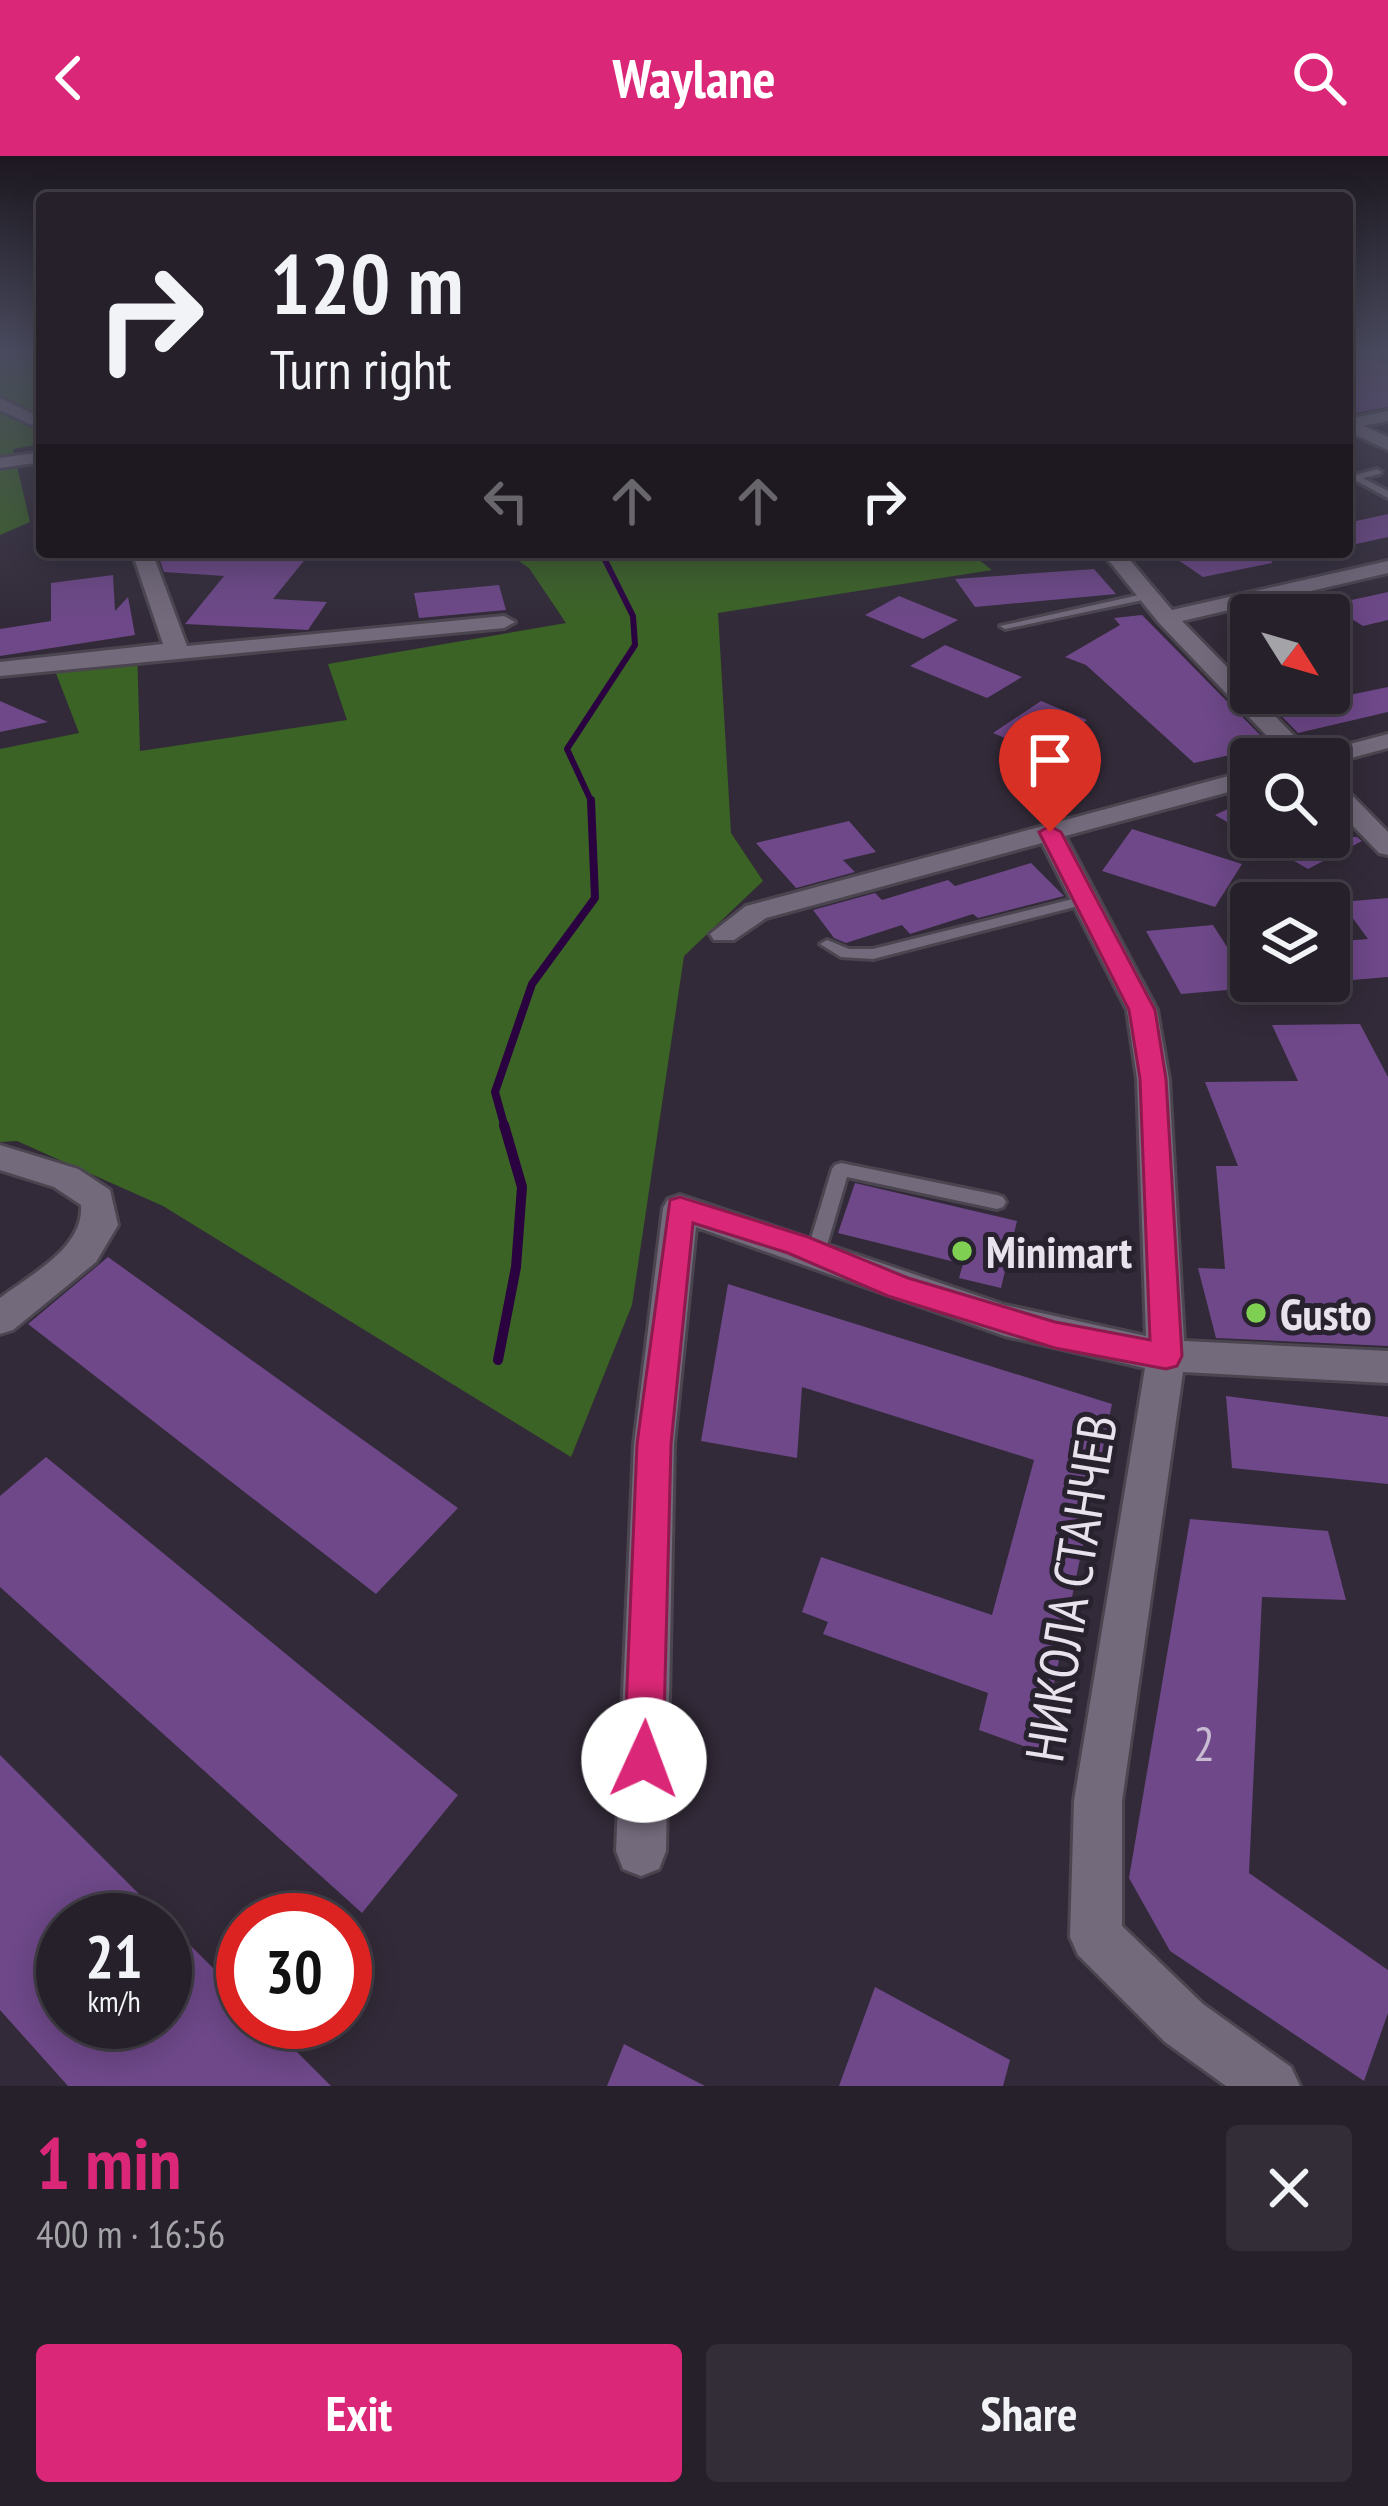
<!DOCTYPE html>
<html lang="en">
<head>
<meta charset="utf-8">
<style>
  body { margin:0; font-family:"PT Sans Narrow",sans-serif; background:#322d36; color:#f1f3f6; height:100vh; display:flex; flex-direction:column; font-size:45px; white-space:nowrap }
  * { box-sizing:border-box; margin:0 }
  p { font-size:39px; color:#a4a3a8 }
  .icon { flex:none; width:66px; height:66px; fill:none; stroke:currentColor; stroke-width:2; stroke-linecap:round; stroke-linejoin:round }
  .map { position:relative; height:1930px; overflow:hidden }
  .drawer { display:flex; flex-direction:column; background:#26202a; flex:1 }
  .drawer>* { flex:none }
  .guide { position:absolute; left:36px; top:36px; width:1317px; height:366px; border-radius:12px; box-shadow:0 6px 30px #0003,0 0 0 3px #423e47; background:#26202a; color:#f1f3f6; overflow:hidden }
  .needle { width:78px; rotate:127deg }
  .buttons { position:absolute; left:1230px; top:438px; display:grid; gap:24px }
  .buttons a { display:grid; place-items:center; width:120px; height:120px; border-radius:12px; background:#26202a; box-shadow:0 6px 30px #0003,0 0 0 3px #423e47; font-size:60px }
  .speed { position:absolute; left:36px; top:1737px; display:flex; gap:24px; font-size:60px; font-weight:700; text-align:center }
  .speed>* { display:grid; place-content:center; width:156px; height:156px; border-radius:50%; background:#26202a; box-shadow:0 6px 30px #0003,0 0 0 3px #423e47; line-height:1 }
  .speed small { font-size:30px; font-weight:400 }
  .speed .limit { border:18px solid #d22; background:#fff; color:#111 }
  .pin { position:absolute; display:grid; place-items:center; width:102px; height:102px; color:#fff; margin:-123px -51px; border-radius:50% 50% 50% 0; rotate:-45deg; box-shadow:0 0 12px #0007 }
  .pin .icon { rotate:45deg }
  .me { position:absolute; width:132px; margin:-66px; rotate:2deg; stroke-linejoin:round; filter:drop-shadow(0 0 9px #0008) }
  .turn { display:flex; align-items:center; gap:42px; height:252px; padding:0 36px; font-size:54px }
  .turn .icon { width:156px; height:156px; stroke-width:2.5 }
  .turn b { display:block; font-size:84px; line-height:102px }
  .lanes { display:flex; align-items:center; height:114px; padding:0 36px; background:#0003; justify-content:center; gap:60px; direction:ltr }
  .lanes .off { opacity:.35 }
  .round { display:grid; place-items:center; flex:none; width:126px; height:126px; border-radius:12px; background:#322d36 }
  .headline { display:flex; align-items:center; justify-content:space-between; height:204px; padding:0 36px }
  h1 { font-size:72px; font-weight:600; line-height:90px; color:#db2777 }
  .cta { display:flex; gap:24px; margin-top:auto; padding:24px 36px }
  .cta a { flex:1; height:138px; border-radius:12px; background:#db2777; color:#fff; font-size:48px; font-weight:600; line-height:138px; text-align:center }
  .cta a+a { background:#322d36; color:#f1f3f6 }
  header { display:flex; justify-content:space-between; align-items:center; height:156px; padding:0 36px; background:#db2777; color:#fff; font-size:54px; font-weight:600 }
  .map>svg:first-child { display:block }
  .green { fill:#3b6325 }
  .lines { fill:none; stroke-linecap:round; stroke-linejoin:round }
  .stream-far2 { stroke:#2a0240; stroke-width:6 }
  .stream-far1 { stroke:#2a0240; stroke-width:8 }
  .stream { stroke:#2a0240; stroke-width:10 }
  .building { fill:#6e4889 }
  .lane-casing { stroke:#4b4550; stroke-width:6 }
  .street-casing { stroke:#4b4550; stroke-width:6 }
  .secondary-casing { stroke:#4b4550; stroke-width:6 }
  .lane { fill:#736a7b; fill-rule:evenodd }
  .street { fill:#736a7b; fill-rule:evenodd }
  .secondary { fill:#736a7b; fill-rule:evenodd }
  .route { fill:#db2777; stroke:#8e194d; stroke-width:3 }
  .poi-dot { fill:#7fd052; stroke:#28212e; stroke-width:4.5 }
  .labels { text-anchor:middle; dominant-baseline:central; stroke-width:10; stroke-linejoin:round; paint-order:stroke }
  .poi-label { font-size:45px; font-weight:bold; fill:#e7e2eb; stroke:#28212e; text-anchor:start }
  .near-number-label { font-size:48px; fill:#c9bcd2 }
  .near-street-label { font-size:54px; fill:#e7e2eb; stroke:#28212e }
</style>
</head>
<body>
<header><svg class="icon" aria-label="back" viewBox="0 0 24 24"><path d="M15 5l-7 7 7 7"/></svg>Waylane<svg class="icon" aria-label="search" viewBox="0 0 24 24"><circle cx="10" cy="10" r="6"/><path d="M15 15l6 6"/></svg></header>
<div class="map">
<svg width="1388" height="1930" viewBox="0 0 1388 1930">
  <rect width="100%" height="100%" fill="#322a38"/>
  <path class="green" d="M 0,197 L 42,197 L 42,288 L 13,293 L 30,366 L 0,379 Z
    M 506,396 L 969,396 L 992,414 L 718,457 L 731,677 L 763,725 L 684,800 L 632,1149 L 571,1301 L 163,1050 L 17,985 L 0,986 L 0,593 L 79,577 L 54,512 L 137,493 L 140,595 L 347,564 L 328,508 L 566,467 L 529,412 Z"/>
  <g class="lines">
    <path class="stream-far2" d="M 592,647 L 567,593 L 635,489 L 633,460 L 601,396"/>
    <path class="stream-far1" d="M 505,972 L 495,936 L 532,828 L 595,742 L 591,644"/>
    <path class="stream" d="M 498,1204 L 516,1111 L 522,1031 L 504,969"/>
  </g>
  <path class="building" d="M 1347,197 L 1363,197 L 1388,208 L 1388,251 L 1355,257 L 1347,253 Z
    M 1388,358 L 1388,381 L 1347,390 L 1347,367 Z
    M 157,396 L 307,401 L 273,443 L 327,446 L 308,474 L 185,468 L 224,420 L 164,416 Z
    M 1206,396 L 1270,396 L 1272,407 L 1203,421 L 1175,402 Z
    M 1094,413 L 1116,438 L 975,451 L 955,423 Z
    M 113,419 L 115,455 L 128,441 L 135,479 L 0,500 L 0,473 L 51,465 L 51,427 Z
    M 499,429 L 506,454 L 419,462 L 414,437 Z
    M 1388,436 L 1388,464 L 1363,470 L 1329,449 Z
    M 899,440 L 958,464 L 923,483 L 865,459 Z
    M 1142,459 L 1266,585 L 1256,587 L 1262,592 L 1194,607 L 1086,509 L 1065,501 L 1120,469 L 1114,462 Z
    M 945,489 L 1022,521 L 987,542 L 910,510 Z
    M 1388,531 L 1388,556 L 1298,577 L 1259,537 L 1306,537 L 1315,546 Z
    M 0,545 L 48,566 L 0,576 Z
    M 1041,545 L 1087,564 L 1064,580 L 1049,573 L 1024,590 L 993,577 Z
    M 1251,642 L 1251,680 L 1215,659 Z
    M 849,665 L 876,696 L 843,704 L 855,716 L 796,732 L 756,687 Z
    M 1132,673 L 1242,708 L 1215,751 L 1102,715 Z
    M 1253,681 L 1357,681 L 1362,685 L 1308,713 Z
    M 1031,707 L 1064,740 L 978,762 L 973,758 L 910,778 L 902,769 L 846,787 L 834,782 L 813,754 L 875,737 L 882,744 L 948,724 L 955,730 Z
    M 1388,742 L 1388,821 L 1329,826 L 1329,786 L 1368,783 L 1341,746 Z
    M 1213,769 L 1229,794 L 1251,792 L 1251,832 L 1181,838 L 1146,775 Z
    M 1360,868 L 1388,921 L 1388,1190 L 1216,1182 L 1198,1112 L 1225,1113 L 1216,1010 L 1238,1010 L 1205,926 L 1298,925 L 1272,869 Z
    M 855,1027 L 1017,1065 L 1001,1132 L 959,1122 L 963,1108 L 838,1077 Z
    M 108,1101 L 458,1352 L 376,1438 L 28,1168 Z
    M 728,1128 L 1112,1248 L 1040,1596 L 979,1574 L 988,1537 L 823,1478 L 828,1466 L 802,1456 L 821,1401 L 992,1459 L 1034,1304 L 802,1231 L 797,1302 L 701,1285 Z
    M 1226,1240 L 1388,1261 L 1388,1328 L 1232,1312 Z
    M 46,1301 L 458,1639 L 362,1757 L 0,1431 L 0,1340 Z
    M 1190,1363 L 1328,1375 L 1346,1444 L 1262,1441 L 1249,1717 L 1388,1814 L 1388,1857 L 1364,1925 L 1170,1795 L 1129,1722 Z
    M 0,1599 L 165,1764 L 63,1764 L 63,1866 L 165,1866 L 165,1764 L 243,1842 L 243,1866 L 267,1866 L 331,1930 L 68,1930 L 0,1854 Z
    M 875,1831 L 1010,1904 L 1003,1930 L 839,1930 Z
    M 624,1888 L 705,1930 L 607,1930 Z"/>
  <g class="lines">
    <g class="lane-casing">
      <path id="lane" d="M 1377,313 L 1382,316 L 1380,318 L 1363,322 L 1388,335 L 1388,342 L 1349,321 Z
        M 1148,437 L 1152,438 L 1152,442 L 1005,473 L 1000,470 Z
        M 1085,740 L 1090,741 L 1090,747 L 873,803 L 841,801 L 820,788 L 827,784 L 849,793 L 873,793 Z
        M 841,1007 L 997,1039 L 1003,1041 L 1006,1046 L 1003,1051 L 997,1053 L 847,1021 L 825,1096 L 822,1101 L 810,1101 L 807,1096 L 832,1013 L 835,1009 Z"/>
    </g>
    <g class="street-casing">
      <path id="street" d="M 0,242 L 42,262 L 42,274 L 0,254 Z
        M 1388,255 L 1388,265 L 1347,273 L 1347,263 Z
        M 42,296 L 42,306 L 0,312 L 0,302 Z
        M 132,396 L 152,396 L 187,490 L 504,460 L 515,466 L 504,472 L 0,520 L 0,506 L 163,488 Z
        M 1102,396 L 1123,396 L 1172,454 L 1388,405 L 1388,417 L 1182,465 L 1312,598 L 1388,578 L 1388,592 L 1329,608 L 1329,603 L 1289,603 L 1159,467 Z
        M 1251,614 L 1251,630 L 1065,680 L 1157,854 L 1169,923 L 1184,1185 L 1388,1195 L 1388,1227 L 1183,1216 L 1122,1645 L 1122,1770 L 1203,1848 L 1291,1911 L 1300,1930 L 1226,1930 L 1165,1886 L 1078,1799 L 1070,1781 L 1074,1645 L 1145,1212 L 1005,1180 L 696,1071 L 674,1288 L 666,1695 L 659,1713 L 641,1720 L 623,1713 L 616,1695 L 634,1288 L 663,1052 L 668,1043 L 680,1039 L 692,1043 L 1005,1149 L 1146,1180 L 1137,923 L 1127,854 L 1042,687 L 766,762 L 734,784 L 714,784 L 710,778 L 746,750 Z
        M 1329,622 L 1338,625 L 1388,676 L 1388,699 L 1379,697 L 1329,645 Z
        M 0,989 L 78,1013 L 110,1034 L 118,1069 L 96,1106 L 13,1174 L 0,1178 L 0,1142 C 31,1118 84,1092 81,1049 L 54,1031 L 0,1014 Z"/>
    </g>
    <g class="secondary-casing">
      <path id="secondary" d="M 1347,262 L 1388,281 L 1388,294 L 1347,275 Z"/>
    </g>
    <use href="#lane" class="lane"/>
    <use href="#street" class="street"/>
    <use href="#secondary" class="secondary"/>
  </g>
  <linearGradient id="sky" x2="0" y2="1"><stop stop-color="#1c171f"/><stop offset="0.42" stop-color="#494a5e"/><stop offset="1" stop-color="#494a5e" stop-opacity="0"/></linearGradient>
  <rect width="1388" height="467" fill="url(#sky)"/>
  <path class="route" d="M 1050,670 L 1061,676 L 1155,854 L 1166,923 L 1182,1200 L 1177,1210 L 1166,1213 L 1055,1192 L 888,1140 L 788,1097 L 693,1067 L 671,1288 L 663,1604 L 658,1618 L 644,1624 L 630,1618 L 624,1604 L 637,1288 L 670,1044 L 680,1041 L 808,1081 L 908,1122 L 1055,1166 L 1150,1184 L 1140,923 L 1129,854 L 1039,676 Z"/>
  <g class="poi-dot">
    <circle cx="962" cy="1095" r="12"/>
    <circle cx="1256" cy="1157" r="12"/>
  </g>
  <g class="labels">
    <g class="poi-label">
      <text x="986" y="1095">Minimart</text>
      <text x="1280" y="1157">Gusto</text>
    </g>
    <g class="near-number-label">
      <text x="1204" y="1587">2</text>
    </g>
    <g class="near-street-label">
      <text transform="translate(1070 1432) rotate(-81)">НИКОЛА СТАНЧЕВ</text>
    </g>
  </g>
</svg>
<div class="buttons">
<a><svg class="needle" viewBox="-14 -14 28 28"><path d="M0-13l5 13h-10z" fill="#e53935"/><path d="M0 13l5-13h-10z" fill="#a4a3a8"/></svg></a>
<a><svg class="icon" aria-label="search" viewBox="0 0 24 24"><circle cx="10" cy="10" r="6"/><path d="M15 15l6 6"/></svg></a>
<a><svg class="icon" aria-label="layers" viewBox="0 0 24 24"><path d="M12 4l9 5-9 5-9-5zM3 14l9 5 9-5"/></svg></a>
</div>
<div class="speed"><div>21<small>km/h</small></div><div class="limit">30</div></div>
<div class="pin" style="left:1050px;top:676px;background:#d93025"><svg class="icon" aria-label="arrive" viewBox="0 0 24 24"><path d="M6 21V4h12l-3 4 3 4H6"/></svg></div>
<svg class="me" style="left:644px;top:1604px" viewBox="-20 -20 40 40"><circle r="19" fill="#fff"/><path d="M0-13L10 11 0 6-10 11z" fill="#db2777"/></svg>
<div class="guide">
<div class="turn"><svg class="icon" aria-label="right" viewBox="0 0 24 24"><path d="M7 20v-9h11M14 6l5 5-5 5"/></svg><div><b>120 m</b>Turn right</div></div>
<div class="lanes"><svg class="icon off" aria-label="left" viewBox="0 0 24 24"><path d="M17 20v-9H6M10 6l-5 5 5 5"/></svg><svg class="icon off" aria-label="ahead" viewBox="0 0 24 24"><path d="M12 20V5M6 11l6-6 6 6"/></svg><svg class="icon off" aria-label="ahead" viewBox="0 0 24 24"><path d="M12 20V5M6 11l6-6 6 6"/></svg><svg class="icon" aria-label="right" viewBox="0 0 24 24"><path d="M7 20v-9h11M14 6l5 5-5 5"/></svg></div>
</div>
</div>
<section class="drawer">
<div class="headline"><div><h1>1 min</h1><p>400 m · 16:56</p></div><a class="round"><svg class="icon" aria-label="close" viewBox="0 0 24 24"><path d="M6 6l12 12M18 6L6 18"/></svg></a></div>
<div class="cta"><a>Exit</a><a>Share</a></div>
</section>
</body>
</html>
